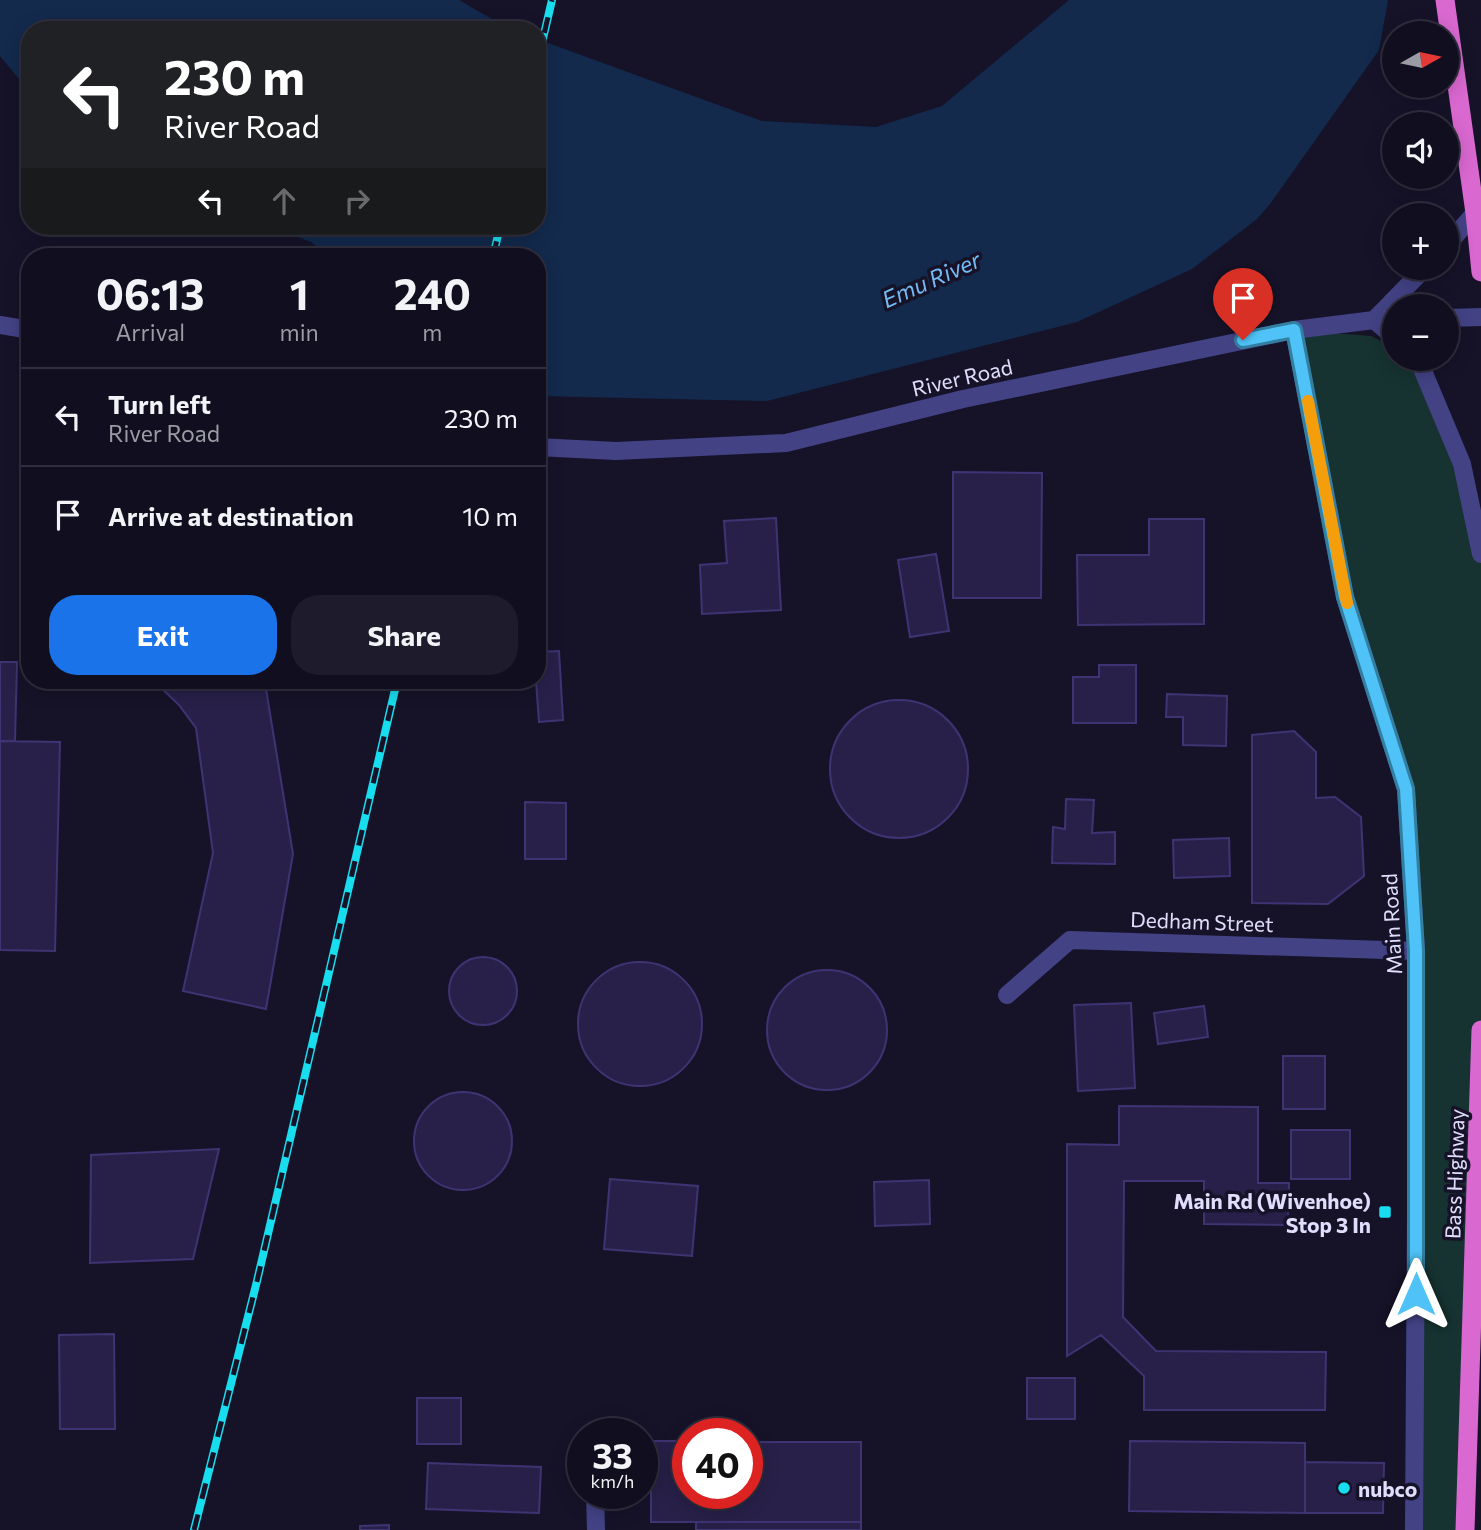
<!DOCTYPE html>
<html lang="en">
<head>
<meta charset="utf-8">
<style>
  body { margin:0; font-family:Commissioner,sans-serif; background:#1e1c2c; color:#f1f3f6; height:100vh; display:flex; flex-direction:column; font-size:26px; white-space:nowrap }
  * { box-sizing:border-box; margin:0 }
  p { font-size:23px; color:#9c9ca4 }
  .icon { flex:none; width:38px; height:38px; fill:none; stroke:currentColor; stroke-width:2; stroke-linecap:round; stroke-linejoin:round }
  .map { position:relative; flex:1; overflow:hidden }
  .details { position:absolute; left:21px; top:248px; width:525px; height:441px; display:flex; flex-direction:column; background:#100e1f; border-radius:28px; box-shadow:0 4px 18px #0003,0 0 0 2px #302e3d }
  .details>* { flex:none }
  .hud { position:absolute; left:21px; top:21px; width:525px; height:214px; border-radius:28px; box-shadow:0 4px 18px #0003,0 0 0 2px #302e3d; background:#202124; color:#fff; overflow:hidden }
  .needle { width:46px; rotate:81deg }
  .controls { position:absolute; left:1382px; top:21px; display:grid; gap:14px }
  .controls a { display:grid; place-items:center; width:77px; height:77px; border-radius:50%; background:#100e1f; box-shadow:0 4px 18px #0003,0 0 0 2px #302e3d; font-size:35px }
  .speed { position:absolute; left:567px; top:1418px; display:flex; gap:14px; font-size:35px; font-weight:700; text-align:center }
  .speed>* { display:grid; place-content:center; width:91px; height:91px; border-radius:50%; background:#100e1f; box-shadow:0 4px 18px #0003,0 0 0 2px #302e3d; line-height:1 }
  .speed small { font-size:18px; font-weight:400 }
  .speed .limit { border:10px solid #d22; background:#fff; color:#111 }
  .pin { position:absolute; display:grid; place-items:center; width:60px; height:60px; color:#fff; margin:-72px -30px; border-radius:50% 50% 50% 0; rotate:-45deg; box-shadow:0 0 7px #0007 }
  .pin .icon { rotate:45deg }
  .me { position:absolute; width:77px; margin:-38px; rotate:0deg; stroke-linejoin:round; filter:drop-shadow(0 0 5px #0008) }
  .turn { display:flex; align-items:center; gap:24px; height:147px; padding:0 28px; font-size:32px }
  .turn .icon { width:91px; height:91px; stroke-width:2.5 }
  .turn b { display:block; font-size:49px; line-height:60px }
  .lanes { display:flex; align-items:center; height:66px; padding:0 28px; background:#0003; justify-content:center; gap:35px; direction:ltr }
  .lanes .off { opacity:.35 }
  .eta { display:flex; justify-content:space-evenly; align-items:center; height:119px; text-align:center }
  .eta b { font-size:42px; font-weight:700; line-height:49px }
  .action { display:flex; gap:14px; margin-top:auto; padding:14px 28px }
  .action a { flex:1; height:80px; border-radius:28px; background:#1a73e8; color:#fff; font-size:28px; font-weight:700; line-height:80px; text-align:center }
  .action a+a { background:#1e1c2c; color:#f1f3f6 }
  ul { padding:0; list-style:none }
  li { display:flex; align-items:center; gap:21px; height:98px; padding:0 28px; border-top:2px solid #302e3d }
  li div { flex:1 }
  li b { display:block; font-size:26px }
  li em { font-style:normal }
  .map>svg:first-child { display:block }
  .green { fill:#163331 }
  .water { fill:#132a4d }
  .building { fill:#282049; stroke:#3f3473; stroke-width:2 }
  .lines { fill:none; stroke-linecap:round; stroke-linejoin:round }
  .minor { stroke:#434285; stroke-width:18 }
  .tertiary { stroke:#434285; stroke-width:18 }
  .trunk { stroke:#d968d0; stroke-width:19 }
  .rail-casing { stroke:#18ddee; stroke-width:8 }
  .rail { stroke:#161329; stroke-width:5; stroke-dasharray:16; stroke-linecap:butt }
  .route-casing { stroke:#337fa1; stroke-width:18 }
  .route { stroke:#4fc3f7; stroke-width:12 }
  .slow { stroke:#f59e0b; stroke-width:12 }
  .poi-dot { fill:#18ddee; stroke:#161329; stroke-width:2.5 }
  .labels { text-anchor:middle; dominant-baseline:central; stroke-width:7; stroke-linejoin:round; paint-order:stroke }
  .street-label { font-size:21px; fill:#e1defd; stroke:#161329 }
  .poi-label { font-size:21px; font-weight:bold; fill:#e1defd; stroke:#161329; text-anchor:end }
  .water-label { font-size:23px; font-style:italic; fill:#74bbf5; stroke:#161329 }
</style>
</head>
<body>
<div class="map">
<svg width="1481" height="1530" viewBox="0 0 1481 1530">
  <rect width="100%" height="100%" fill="#161329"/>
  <path class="green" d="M 1294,330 L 1371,336 L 1395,348 L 1395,359 L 1417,359 L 1462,464 L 1481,554 L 1481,1030 L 1465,1530 L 1414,1530 L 1406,789 L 1345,597 Z"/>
  <path class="water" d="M 0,0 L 459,0 L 502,25 L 513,30 L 30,30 L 30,92 L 0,56 Z
    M 1069,0 L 1388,0 L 1379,50 L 1270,204 L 1257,219 L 1192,269 L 1077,322 L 767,401 L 537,396 L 537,257 L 329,257 L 311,242 L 269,226 L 537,226 L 537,39 L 762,121 L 876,127 L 942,106 Z"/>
  <path class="building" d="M 953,472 L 1042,473 L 1041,598 L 953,598 Z
    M 776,518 L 781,610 L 702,614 L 700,565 L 727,563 L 724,521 Z
    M 1149,519 L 1204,519 L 1204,624 L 1078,625 L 1077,555 L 1149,555 Z
    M 936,554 L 949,631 L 910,637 L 898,560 Z
    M 559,651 L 563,720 L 539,722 L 536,681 L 526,681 L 537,681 L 537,652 Z
    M 0,662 L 17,662 L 15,741 L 0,741 Z
    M 1099,665 L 1136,665 L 1136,723 L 1073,723 L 1073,677 L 1099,677 Z
    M 154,681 L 259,681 L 266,689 L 293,854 L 266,1009 L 183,991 L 213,853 L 196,728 L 179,705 Z
    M 1167,694 L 1227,696 L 1226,746 L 1183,745 L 1183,717 L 1166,717 Z
    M830 769a69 69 0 1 1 138 0a69 69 0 1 1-138 0Z
    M 1294,731 L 1316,752 L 1316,798 L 1335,797 L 1361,817 L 1364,876 L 1328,904 L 1252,903 L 1252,735 Z
    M 0,741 L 60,742 L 55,951 L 0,950 Z
    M 1066,799 L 1094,800 L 1092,833 L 1115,832 L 1115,864 L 1052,863 L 1053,827 L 1065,829 Z
    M 525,802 L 566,803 L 566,859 L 525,859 Z
    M 1229,838 L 1230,876 L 1174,878 L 1173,840 Z
    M449 991a34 34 0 1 1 68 0a34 34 0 1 1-68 0Z
    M578 1024a62 62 0 1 1 124 0a62 62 0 1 1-124 0Z
    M767 1030a60 60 0 1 1 120 0a60 60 0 1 1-120 0Z
    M 1131,1003 L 1135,1088 L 1078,1091 L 1074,1005 Z
    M 1204,1006 L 1208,1037 L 1158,1044 L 1154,1013 Z
    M 1283,1056 L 1325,1056 L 1325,1109 L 1283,1109 Z
    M414 1141a49 49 0 1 1 98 0a49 49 0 1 1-98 0Z
    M 1119,1106 L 1258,1107 L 1258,1183 L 1289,1183 L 1288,1225 L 1204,1224 L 1204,1181 L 1124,1181 L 1123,1317 L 1156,1351 L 1326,1352 L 1325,1410 L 1144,1410 L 1144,1376 L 1101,1335 L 1067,1356 L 1067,1144 L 1119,1145 Z
    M 1291,1130 L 1350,1130 L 1350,1179 L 1291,1179 Z
    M 219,1149 L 193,1259 L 90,1263 L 91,1155 Z
    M 610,1179 L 698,1186 L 692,1256 L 604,1249 Z
    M 929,1180 L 930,1224 L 875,1226 L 874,1182 Z
    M 114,1334 L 115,1429 L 60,1429 L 59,1335 Z
    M 1027,1378 L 1075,1378 L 1075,1419 L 1027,1419 Z
    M 417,1398 L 461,1398 L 461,1444 L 417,1444 Z
    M 651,1441 L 688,1441 L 688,1493 L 747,1493 L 747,1442 L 861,1442 L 861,1522 L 651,1522 Z
    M 1130,1441 L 1305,1443 L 1305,1513 L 1129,1511 Z
    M 1305,1462 L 1384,1463 L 1383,1513 L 1305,1513 Z
    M 428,1463 L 541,1467 L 539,1513 L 426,1509 Z
    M 696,1522 L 861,1522 L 861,1530 L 696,1530 Z
    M 389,1525 L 389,1530 L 360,1530 L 360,1526 Z"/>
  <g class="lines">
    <path class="minor" d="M 0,325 L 30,330
      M 537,447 L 616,451 L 786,443 L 963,399 L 1294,330
      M 1007,995 L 1070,940 L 1416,951
      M 595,1493 L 596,1530"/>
    <path class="tertiary" d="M 1447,245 L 1475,213
      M 1447,318 L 1481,317
      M 1374,320 L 1425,268
      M 1374,320 L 1395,338
      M 1395,320 L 1374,320 L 1294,330 L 1345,597 L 1406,789 L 1416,951 L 1416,1216 L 1414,1530
      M 1418,359 L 1462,464 L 1481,554"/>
    <path class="trunk" d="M 1445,0 L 1475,213 L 1481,272
      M 1465,1530 L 1481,1030"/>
    <g class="rail-casing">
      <path id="rail" d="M 537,64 L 552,0
        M 493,257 L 500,226
        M 194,1530 L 257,1281 L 397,681"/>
    </g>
    <use href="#rail" class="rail"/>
  </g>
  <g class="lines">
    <g class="route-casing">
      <path id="route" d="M 1243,340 L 1294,330 L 1345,597 L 1406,789 L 1416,951 L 1416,1294"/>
    </g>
    <use href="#route" class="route"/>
    <path class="slow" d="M 1308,401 L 1347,603"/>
  </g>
  <g class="poi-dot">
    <rect x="1378" y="1205" width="14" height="14" rx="3.5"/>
    <circle cx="1344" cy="1488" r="7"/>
  </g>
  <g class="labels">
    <g class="street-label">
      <text transform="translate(962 377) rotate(-13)">River Road</text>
      <text transform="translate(1202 921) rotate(2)">Dedham Street</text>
      <text transform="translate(1391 924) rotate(-93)">Main Road</text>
      <text transform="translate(1454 1174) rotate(-88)">Bass Highway</text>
    </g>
    <g class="poi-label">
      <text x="1371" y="1200">Main Rd (Wivenhoe)<tspan x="1371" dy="24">Stop 3 In</tspan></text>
      <text x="1358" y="1488" text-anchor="start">nubco</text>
    </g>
    <g class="water-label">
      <text transform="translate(931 279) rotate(-24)">Emu River</text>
    </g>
  </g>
</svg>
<div class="controls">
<a><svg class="needle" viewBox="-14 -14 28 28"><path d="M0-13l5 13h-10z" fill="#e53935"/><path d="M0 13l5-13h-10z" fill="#9c9ca4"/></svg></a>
<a><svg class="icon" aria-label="sound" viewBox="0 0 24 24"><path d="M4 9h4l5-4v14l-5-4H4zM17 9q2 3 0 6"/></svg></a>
<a>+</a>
<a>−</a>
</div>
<div class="speed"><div>33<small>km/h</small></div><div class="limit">40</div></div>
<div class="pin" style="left:1243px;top:340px;background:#d93025"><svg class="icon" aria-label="arrive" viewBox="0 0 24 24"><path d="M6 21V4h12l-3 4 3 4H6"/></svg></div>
<svg class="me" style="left:1416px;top:1294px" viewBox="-20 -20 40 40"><path d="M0-17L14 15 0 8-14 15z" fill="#4fc3f7" stroke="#fff" stroke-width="4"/></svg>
<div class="hud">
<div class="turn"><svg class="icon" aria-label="left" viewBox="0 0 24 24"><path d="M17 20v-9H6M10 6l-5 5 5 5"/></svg><div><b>230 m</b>River Road</div></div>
<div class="lanes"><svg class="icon" aria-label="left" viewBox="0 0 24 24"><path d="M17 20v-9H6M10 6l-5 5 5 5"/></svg><svg class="icon off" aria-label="ahead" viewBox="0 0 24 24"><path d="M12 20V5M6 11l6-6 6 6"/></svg><svg class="icon off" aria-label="right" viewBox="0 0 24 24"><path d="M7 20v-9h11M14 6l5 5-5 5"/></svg></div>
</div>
<section class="details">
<div class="eta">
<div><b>06:13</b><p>Arrival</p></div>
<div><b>1</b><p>min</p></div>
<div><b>240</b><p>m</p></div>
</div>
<ul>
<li><svg class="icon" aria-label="left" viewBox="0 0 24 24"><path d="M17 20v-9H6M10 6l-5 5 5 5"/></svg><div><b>Turn left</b><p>River Road</p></div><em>230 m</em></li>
<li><svg class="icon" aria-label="arrive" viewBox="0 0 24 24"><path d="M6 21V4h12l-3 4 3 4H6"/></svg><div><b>Arrive at destination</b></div><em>10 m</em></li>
</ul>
<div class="action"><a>Exit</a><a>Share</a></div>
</section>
</div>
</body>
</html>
